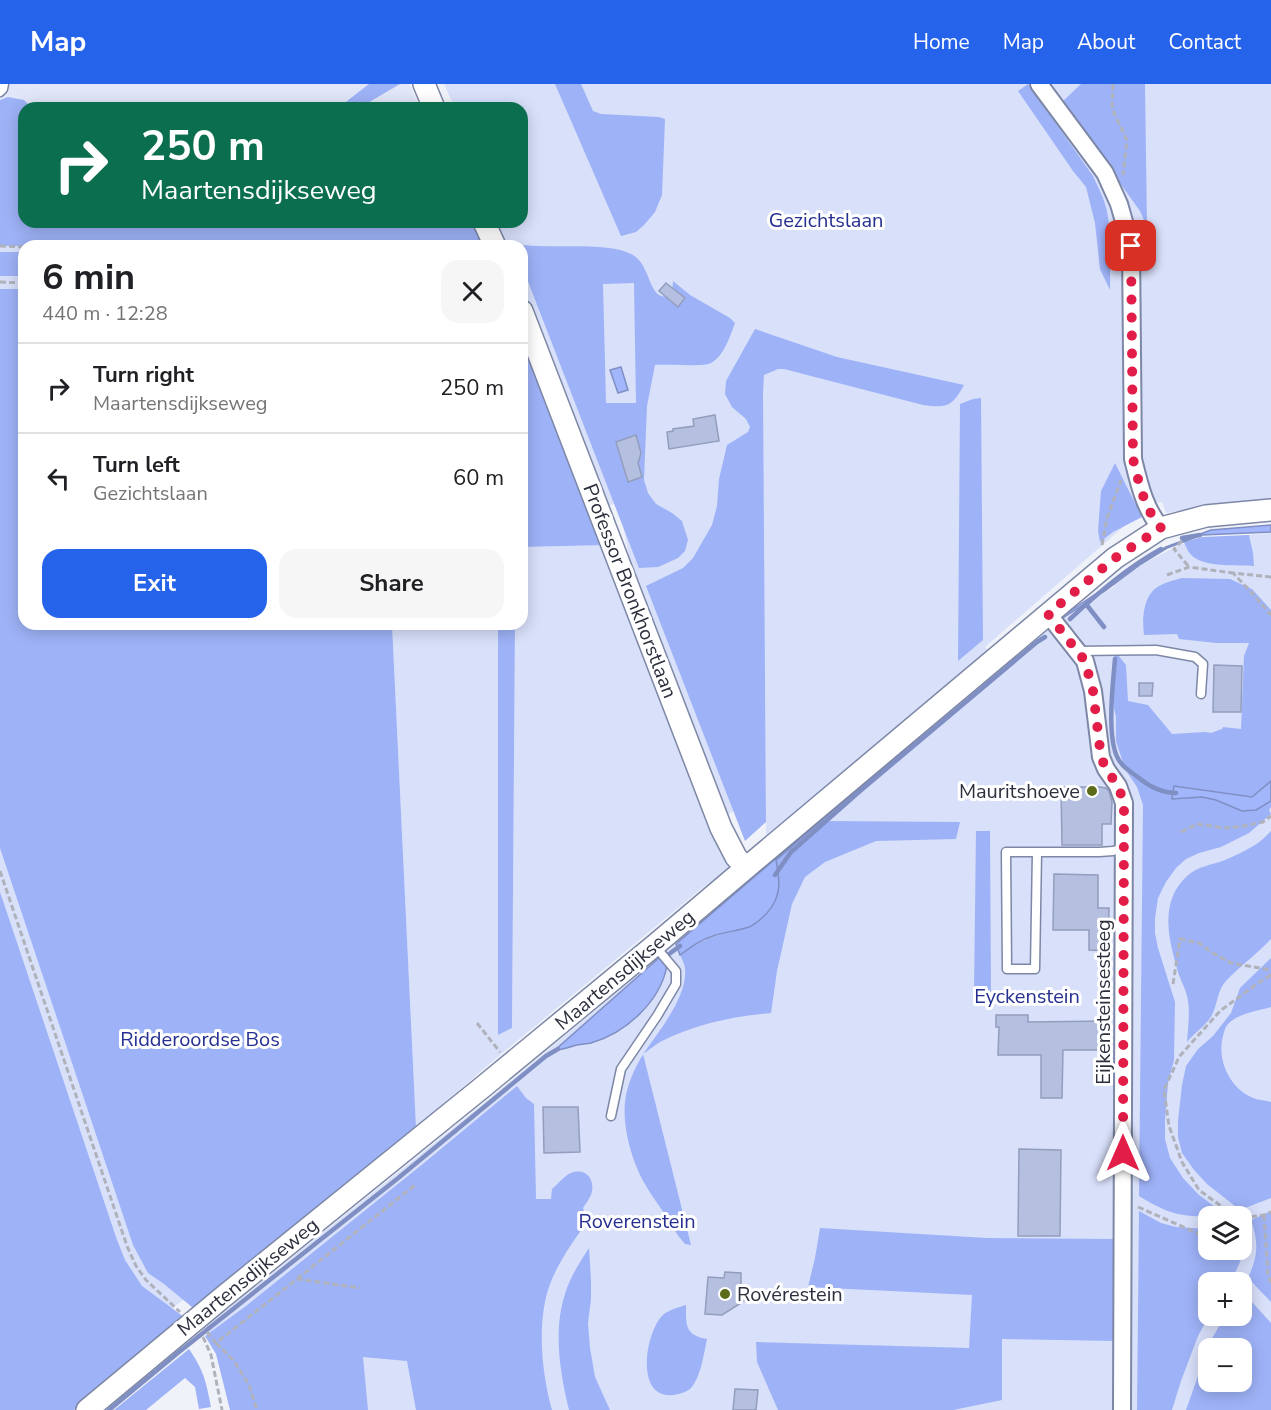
<!DOCTYPE html>
<html lang="en">
<head>
<meta charset="utf-8">
<style>
  body { margin:0; font-family:"Nunito Sans",sans-serif; background:#f6f6f6; color:#202124; height:100vh; display:flex; flex-direction:column; font-size:22px; white-space:nowrap }
  * { box-sizing:border-box; margin:0 }
  p { font-size:20px; color:#757577 }
  .icon { flex:none; width:33px; height:33px; fill:none; stroke:currentColor; stroke-width:2; stroke-linecap:round; stroke-linejoin:round }
  .map { position:relative; flex:1; overflow:hidden }
  .drawer { position:absolute; left:18px; top:156px; width:510px; height:390px; display:flex; flex-direction:column; background:#fff; border-radius:18px; box-shadow:0 3px 15px #0003 }
  .drawer>* { flex:none }
  .hud { position:absolute; left:18px; top:18px; width:510px; height:126px; border-radius:18px; box-shadow:0 3px 15px #0003; background:#0b6e4f; color:#fff; overflow:hidden }
  .tools { position:absolute; left:1198px; top:1122px; display:grid; gap:12px }
  .tools a { display:grid; place-items:center; width:54px; height:54px; border-radius:12px; background:#fff; box-shadow:0 3px 15px #0003; font-size:30px }
  .pin { position:absolute; display:grid; place-items:center; width:51px; height:51px; color:#fff; margin:-26px; border-radius:12px; box-shadow:0 3px 9px #0006 }
  .me { position:absolute; width:66px; margin:-33px; rotate:0deg; stroke-linejoin:round; filter:drop-shadow(0 0 4px #0008) }
  .turn { display:flex; align-items:center; gap:21px; height:126px; padding:0 24px; font-size:27px }
  .turn .icon { width:78px; height:78px; stroke-width:2.5 }
  .turn b { display:block; font-size:42px; line-height:51px }
  .round { display:grid; place-items:center; flex:none; width:63px; height:63px; border-radius:18px; background:#f6f6f6 }
  .headline { display:flex; align-items:center; justify-content:space-between; height:102px; padding:0 24px }
  h1 { font-size:36px; font-weight:700; line-height:45px }
  .button { display:flex; gap:12px; margin-top:auto; padding:12px 24px }
  .button a { flex:1; height:69px; border-radius:18px; background:#2563eb; color:#fff; font-size:24px; font-weight:700; line-height:69px; text-align:center }
  .button a+a { background:#f6f6f6; color:#202124 }
  ul { padding:0; list-style:none }
  li { display:flex; align-items:center; gap:18px; height:90px; padding:0 24px; border-top:2px solid #e0e0e0 }
  li div { flex:1 }
  li b { display:block; font-size:22px }
  li em { font-style:normal }
  header { display:flex; align-items:center; gap:36px; box-sizing:border-box; height:84px; padding:0 30px; background:#2563eb; color:#fff }
  header strong { font-size:28px }
  nav { display:flex; gap:33px; margin-inline-start:auto; font-size:21px }
  .map>svg:first-child { display:block }
  .built { fill:#e1e7f8 }
  .green { fill:#d8e0fa; fill-rule:evenodd }
  .forest { fill:#9eb2f7; fill-rule:evenodd }
  .water { fill:#a2b6fc; stroke:#7f8ec3; stroke-width:1.5 }
  .lines { fill:none; stroke-linecap:round; stroke-linejoin:round }
  .stream { stroke:#7f8ec3; stroke-width:4.5 }
  .building { fill:#b5c0e1; stroke:#939dbd; stroke-width:1.5 }
  .service-casing { stroke:#7d87a6; stroke-width:11 }
  .minor-casing { stroke:#7d87a6; stroke-width:20 }
  .tertiary-casing { stroke:#7d87a6; stroke-width:24 }
  .path { stroke:#b0b2bb; stroke-width:3; stroke-dasharray:6 3; stroke-linecap:butt }
  .service { stroke:#fff; stroke-width:8 }
  .minor { stroke:#fff; stroke-width:16 }
  .tertiary { stroke:#fff; stroke-width:21 }
  .route { stroke:#e11d48; stroke-width:10; stroke-dasharray:0 18 }
  .poi-dot { fill:#5a6c19; stroke:#fff; stroke-width:2 }
  .labels { text-anchor:middle; dominant-baseline:central; stroke-width:6; stroke-linejoin:round; paint-order:stroke }
  .park-label { font-size:20px; fill:#263091; stroke:#fff }
  .street-label { font-size:20px; fill:#2c303d; stroke:#fff }
  .poi-label { font-size:20px; fill:#2c303d; stroke:#fff; text-anchor:end }
</style>
</head>
<body>
<header>
<strong>Map</strong>
<nav><a>Home</a><a>Map</a><a>About</a><a>Contact</a></nav>
</header>
<div class="map">
<svg width="1271" height="1326" viewBox="0 0 1271 1326">
  <rect width="100%" height="100%" fill="#f0f2f9"/>
  <path class="built" d="M 0,0 L 409,0 L 420,24 L 24,24 L 24,138 L 473,138 L 0,146 Z"/>
  <path class="green" d="M 444,0 L 1271,0 L 1271,418 L 1199,424 L 1166,429 L 1162,418 L 1151,419 L 985,563 L 999,579 L 758,782 L 751,764 L 766,751 L 765,598 L 761,709 L 714,740 L 730,784 L 702,804 L 494,976 L 416,1043 L 392,540 L 498,540 L 498,951 L 512,944 L 515,540 L 522,540 L 523,463 L 608,461 L 644,553 L 619,419 L 522,441 L 522,162 L 24,162 L 24,540 L 412,1056 L 26,1326 L 0,1326 L 0,146 L 522,138 L 522,24 L 455,24 Z
    M 1271,449 L 1271,1326 L 244,1326 L 241,1304 L 204,1244 L 488,1016 L 817,741 L 1048,545 L 1115,502 L 1115,500 L 1137,483 L 1181,460 L 1225,453 ZM 1209,1132 L 1242,1132 L 1242,1166 L 1209,1166 ZM 1209,1198 L 1242,1198 L 1242,1232 L 1209,1232 ZM 1209,1264 L 1242,1264 L 1242,1298 L 1209,1298 Z"/>
  <path class="forest" d="M 369,0 L 400,0 L 371,17 L 363,24 L 338,24 Z
    M 555,0 L 581,0 L 593,27 L 601,30 L 659,33 L 665,35 L 662,111 L 655,128 L 644,141 L 636,148 L 621,152 Z
    M 1028,0 L 1093,92 C 1098,103 1104,114 1107,127 C 1112,153 1110,180 1110,206 L 1100,185 L 1095,139 L 1086,103 L 1073,87 L 1018,7 Z
    M 1081,0 L 1145,0 L 1147,143 L 1140,127 L 1062,18 Z
    M 8,13 L 24,16 L 32,24 L 24,24 L 24,138 L 483,138 L 493,161 L 0,162 L 0,16 Z
    M 525,161 C 555,165 609,157 633,171 C 638,174 643,180 645,186 C 651,196 654,220 672,210 L 673,197 L 690,211 L 730,234 L 735,239 C 730,252 724,272 711,279 C 706,283 666,280 655,281 L 647,322 L 644,396 L 648,409 L 656,420 L 672,429 L 682,437 L 688,456 L 685,467 L 678,474 L 658,483 L 639,484 L 522,182 L 522,162 ZM 634,199 L 636,319 L 606,319 L 603,200 Z
    M 0,168 L 24,168 L 24,192 L 0,192 Z
    M 0,205 L 24,205 L 24,540 L 392,540 L 416,1043 L 198,1228 L 164,1200 L 148,1189 L 133,1161 L 0,764 Z
    M 522,234 L 608,461 L 523,463 L 522,464 Z
    M 755,245 L 837,273 L 964,301 C 952,323 947,324 923,321 L 784,285 L 778,285 L 764,291 L 763,309 L 766,738 L 745,757 L 646,502 L 683,484 L 693,474 L 712,441 L 717,422 L 719,395 L 727,361 L 748,348 L 750,343 L 746,335 L 732,323 L 725,310 L 726,297 Z
    M 981,314 L 983,556 L 958,577 L 960,320 L 973,315 Z
    M 1115,379 L 1142,433 L 1113,448 L 1100,458 L 1098,447 L 1101,407 Z
    M 1249,451 L 1253,469 L 1254,482 C 1238,481 1209,483 1195,474 C 1190,471 1186,464 1184,458 L 1202,453 Z
    M 1182,494 L 1230,495 L 1252,505 L 1271,526 L 1271,697 L 1253,713 L 1175,702 L 1172,715 L 1202,713 L 1216,716 L 1242,727 L 1256,726 L 1271,717 L 1271,723 L 1269,726 L 1271,730 L 1249,749 L 1221,763 L 1199,769 L 1186,775 L 1176,784 L 1166,798 L 1158,814 L 1155,834 L 1155,849 L 1158,864 L 1175,918 L 1174,976 L 1168,999 L 1165,1037 L 1165,1055 L 1170,1074 L 1183,1094 L 1198,1110 L 1224,1130 C 1206,1134 1182,1133 1165,1126 C 1156,1122 1147,1117 1139,1112 L 1143,721 L 1137,703 L 1125,685 L 1116,657 L 1116,633 L 1114,624 L 1114,566 L 1126,581 L 1128,617 L 1148,621 L 1172,650 L 1205,648 L 1211,649 L 1222,645 L 1223,643 L 1241,645 L 1244,572 L 1249,559 L 1216,559 L 1179,555 L 1177,550 L 1144,551 C 1142,535 1143,511 1159,502 C 1166,498 1175,496 1182,494 Z
    M 498,540 L 515,540 L 512,944 L 498,951 Z
    M 822,737 L 960,738 L 956,755 L 876,757 L 825,778 L 805,793 L 792,820 L 777,887 L 771,929 C 734,932 696,940 662,957 C 656,960 649,966 643,970 L 691,1161 L 685,1160 C 676,1150 669,1138 662,1126 C 655,1116 648,1106 642,1095 C 630,1071 621,1038 626,1011 C 629,997 636,981 644,969 C 659,947 688,912 685,884 C 684,879 682,875 680,871 C 697,859 709,853 729,848 L 776,776 Z
    M 976,747 L 990,747 L 991,908 L 974,908 Z
    M 1271,747 L 1271,855 C 1257,870 1240,882 1226,897 C 1217,907 1218,919 1212,931 C 1206,942 1195,948 1187,958 C 1188,945 1190,930 1188,917 C 1187,908 1182,899 1179,891 C 1169,857 1158,819 1187,792 C 1198,782 1212,781 1225,776 C 1233,773 1251,764 1258,759 C 1262,756 1267,751 1271,747 Z
    M 0,808 L 117,1156 L 125,1176 L 142,1202 L 188,1236 L 74,1326 L 0,1326 Z
    M 1271,874 L 1271,923 C 1257,927 1239,929 1228,940 C 1225,943 1224,948 1223,952 C 1217,974 1228,1001 1249,1012 C 1255,1016 1264,1016 1271,1018 L 1271,1114 L 1240,1126 L 1207,1100 L 1194,1086 L 1182,1069 L 1178,1053 L 1178,1037 L 1182,1001 L 1186,982 L 1198,965 L 1213,952 L 1231,929 L 1240,904 Z
    M 517,1002 L 526,1014 L 534,1020 L 536,1115 L 551,1115 L 552,1105 C 558,1100 564,1092 571,1089 C 587,1083 596,1097 591,1111 C 589,1116 585,1120 583,1124 L 587,1138 C 572,1159 556,1181 548,1206 C 537,1242 542,1291 552,1326 L 416,1326 L 407,1277 L 363,1273 L 368,1326 L 230,1326 L 216,1270 L 205,1252 L 246,1222 L 424,1079 Z
    M 1139,1127 L 1161,1139 L 1176,1143 L 1209,1145 L 1209,1166 L 1242,1166 L 1242,1151 C 1247,1168 1238,1185 1229,1198 L 1209,1198 L 1209,1232 L 1198,1252 L 1181,1297 L 1172,1326 L 1137,1326 Z
    M 1271,1127 L 1271,1218 L 1248,1194 C 1258,1171 1259,1160 1251,1136 Z
    M 820,1144 L 987,1154 L 1116,1155 L 1115,1257 L 1002,1255 L 1002,1316 L 953,1326 L 778,1326 L 757,1278 L 756,1258 L 969,1264 L 972,1211 L 808,1203 L 815,1174 Z
    M 589,1164 L 591,1196 L 591,1215 L 588,1239 L 590,1264 L 595,1293 L 610,1326 L 569,1326 C 560,1289 553,1247 565,1210 C 570,1193 580,1178 589,1164 Z
    M 1242,1207 L 1271,1239 L 1271,1326 L 1186,1326 L 1210,1258 L 1225,1232 L 1242,1232 ZM 1209,1264 L 1242,1264 L 1242,1298 L 1209,1298 Z
    M 686,1221 C 686,1242 685,1251 707,1255 C 704,1269 701,1293 691,1304 C 687,1308 679,1310 674,1311 C 635,1316 645,1252 661,1233 C 667,1226 677,1224 686,1221 Z
    M 189,1265 C 204,1287 206,1297 211,1323 L 199,1325 L 195,1303 L 185,1294 L 146,1326 L 114,1326 Z"/>
  <path class="water" d="M 621,283 L 628,306 L 618,309 L 610,286 Z
    M 1271,441 L 1271,448 L 1202,451 L 1167,464 L 1141,480 L 1105,507 L 1047,544 L 776,776 C 780,797 782,812 767,829 C 762,834 756,840 749,843 C 737,847 724,848 713,852 C 700,856 691,863 680,871 L 676,860 L 1046,543 L 1103,505 L 1142,477 L 1166,463 L 1211,446 Z
    M 1271,697 L 1271,717 L 1256,726 L 1242,727 L 1216,716 L 1202,713 L 1172,715 L 1174,702 L 1252,713 Z
    M 660,873 L 667,881 C 661,917 626,949 591,959 C 587,960 582,960 577,961 C 569,963 563,966 555,966 Z"/>
  <g class="lines">
    <path class="stream" d="M 1182,454 L 1200,451
      M 1086,520 L 1104,543
      M 1070,535 C 1099,508 1127,484 1161,465
      M 1115,575 C 1113,599 1105,661 1121,679 C 1125,685 1133,689 1139,694 C 1150,703 1162,709 1176,709
      M 775,791 L 791,768 L 860,707 L 1037,558 L 1045,553
      M 665,873 L 680,862
      M 109,1326 L 179,1268 L 397,1095 L 546,972 L 558,965"/>
  </g>
  <path class="building" d="M 666,199 L 685,214 L 678,223 L 659,207 Z
    M 715,331 L 719,357 L 669,365 L 667,348 L 673,347 L 673,345 L 694,342 L 693,335 Z
    M 636,351 L 641,369 L 638,379 L 642,393 L 628,398 L 616,358 Z
    M 1214,581 L 1242,582 L 1241,628 L 1213,628 Z
    M 1139,599 L 1153,599 L 1152,612 L 1139,612 Z
    M 1061,703 L 1100,703 L 1106,704 L 1109,707 L 1112,718 L 1111,740 L 1102,740 L 1102,761 L 1062,761 Z
    M 1054,790 L 1098,791 L 1098,824 L 1109,824 L 1108,867 L 1089,866 L 1089,846 L 1053,846 Z
    M 996,931 L 1028,931 L 1028,938 L 1106,937 L 1105,966 L 1063,966 L 1062,1014 L 1041,1014 L 1041,971 L 998,971 L 999,943 L 996,943 Z
    M 543,1023 L 578,1023 L 580,1068 L 544,1069 Z
    M 1019,1065 L 1061,1066 L 1060,1152 L 1018,1152 Z
    M 725,1188 L 741,1189 L 741,1208 L 749,1214 L 722,1231 L 705,1230 L 708,1193 L 724,1194 Z
    M 735,1305 L 758,1306 L 756,1326 L 733,1326 Z"/>
  <g class="lines">
    <g class="service-casing">
      <path id="service" d="M 0,8 L 3,5 L 4,0
        M 1078,567 L 1156,566 L 1195,573 L 1203,580 L 1201,610
        M 1037,768 L 1035,885 L 1007,885 L 1006,768 L 1099,768 L 1113,767 L 1124,764
        M 611,1032 L 621,985 L 657,932 L 676,900 L 676,887 L 655,862"/>
    </g>
    <g class="minor-casing">
      <path id="minor" d="M 1039,0 L 1105,89 L 1119,120 L 1131,162 L 1133,375 C 1139,399 1144,424 1161,444
        M 1048,530 L 1085,577 L 1093,607 L 1101,673 L 1106,685 L 1118,702 L 1124,719 L 1122,1326"/>
    </g>
    <g class="tertiary-casing">
      <path id="tertiary" d="M 424,0 L 434,24
        M 484,138 L 495,162
        M 522,227 L 721,744 L 736,773 L 746,784
        M 87,1326 L 223,1213 L 484,1002 L 655,861 L 746,784 L 1115,474 L 1161,444 L 1206,432 L 1271,426"/>
    </g>
    <path class="path" d="M 1113,0 L 1112,25 L 1127,56 L 1123,91
      M 0,162 L 24,163
      M 467,162 L 472,155
      M 0,198 L 24,199
      M 1182,457 L 1174,465 L 1189,483
      M 1102,461 L 1107,434 L 1121,396
      M 1167,491 L 1189,483 L 1233,489
      M 1271,493 L 1233,489 L 1253,510 L 1271,531
      M 1181,748 L 1197,740 L 1225,744 L 1244,742 L 1263,738 L 1271,732
      M 0,787 L 127,1162 L 136,1182 L 146,1196 L 180,1228
      M 1173,900 L 1180,855 L 1199,859 L 1211,868 L 1231,879 L 1271,886
      M 477,939 L 500,968
      M 1138,1123 L 1197,1149 L 1209,1145
      M 1264,1131 L 1268,1191 L 1271,1199
      M 1235,1132 L 1199,1106 L 1182,1078 L 1169,1042 L 1164,1006 L 1179,973 L 1220,927 L 1258,899 L 1271,891
      M 1242,1134 L 1264,1131 L 1271,1128
      M 297,1195 L 415,1101
      M 207,1248 L 216,1259 L 297,1195 L 360,1204
      M 203,1253 L 211,1271 L 222,1326
      M 216,1259 L 234,1277 L 249,1301 L 257,1326"/>
    <use href="#service" class="service"/>
    <use href="#minor" class="minor"/>
    <use href="#tertiary" class="tertiary"/>
  </g>
  <g class="lines">
    <path class="route" d="M 1123,1069 L 1124,719 L 1118,702 L 1106,685 L 1101,673 L 1093,607 L 1085,577 L 1048,530 L 1115,474 L 1161,444 C 1144,424 1139,399 1133,375 L 1131,162"/>
  </g>
  <g class="poi-dot">
    <circle cx="1092" cy="707" r="6"/>
    <circle cx="725" cy="1210" r="6"/>
  </g>
  <g class="labels">
    <g class="park-label">
      <text x="826" y="136">Gezichtslaan</text>
      <text x="1027" y="912">Eyckenstein</text>
      <text x="200" y="955">Ridderoordse Bos</text>
      <text x="637" y="1137">Roverenstein</text>
    </g>
    <g class="street-label">
      <text transform="translate(630 507) rotate(69)">Professor Bronkhorstlaan</text>
      <text transform="translate(625 886) rotate(-40)">Maartensdijkseweg</text>
      <text transform="translate(1103 918) rotate(-90)">Eijkensteinsesteeg</text>
      <text transform="translate(248 1193) rotate(-39)">Maartensdijkseweg</text>
    </g>
    <g class="poi-label">
      <text x="1080" y="707">Mauritshoeve</text>
      <text x="737" y="1210" text-anchor="start">Rovérestein</text>
    </g>
  </g>
</svg>
<div class="tools">
<a><svg class="icon" aria-label="layers" viewBox="0 0 24 24"><path d="M12 4l9 5-9 5-9-5zM3 14l9 5 9-5"/></svg></a>
<a>+</a>
<a>−</a>
</div>
<div class="pin" style="left:1131px;top:162px;background:#d93025"><svg class="icon" aria-label="arrive" viewBox="0 0 24 24"><path d="M6 21V4h12l-3 4 3 4H6"/></svg></div>
<svg class="me" style="left:1123px;top:1069px" viewBox="-20 -20 40 40"><path d="M0-17L14 15 0 8-14 15z" fill="#e11d48" stroke="#fff" stroke-width="4"/></svg>
<div class="hud">
<div class="turn"><svg class="icon" aria-label="right" viewBox="0 0 24 24"><path d="M7 20v-9h11M14 6l5 5-5 5"/></svg><div><b>250 m</b>Maartensdijkseweg</div></div>
</div>
<section class="drawer">
<div class="headline"><div><h1>6 min</h1><p>440 m · 12:28</p></div><a class="round"><svg class="icon" aria-label="close" viewBox="0 0 24 24"><path d="M6 6l12 12M18 6L6 18"/></svg></a></div>
<ul>
<li><svg class="icon" aria-label="right" viewBox="0 0 24 24"><path d="M7 20v-9h11M14 6l5 5-5 5"/></svg><div><b>Turn right</b><p>Maartensdijkseweg</p></div><em>250 m</em></li>
<li><svg class="icon" aria-label="left" viewBox="0 0 24 24"><path d="M17 20v-9H6M10 6l-5 5 5 5"/></svg><div><b>Turn left</b><p>Gezichtslaan</p></div><em>60 m</em></li>
</ul>
<div class="button"><a>Exit</a><a>Share</a></div>
</section>
</div>
</body>
</html>
